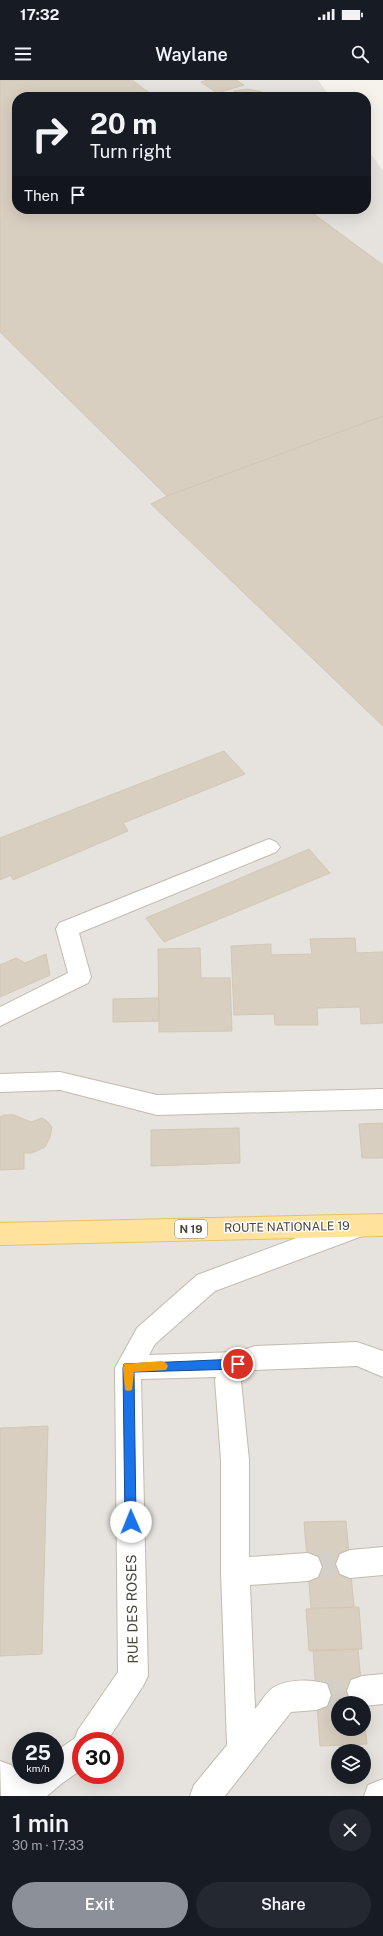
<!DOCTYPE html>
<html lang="en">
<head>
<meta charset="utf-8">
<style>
  body { margin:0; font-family:"Public Sans",sans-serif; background:#242831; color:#f1f3f6; height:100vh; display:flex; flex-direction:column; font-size:15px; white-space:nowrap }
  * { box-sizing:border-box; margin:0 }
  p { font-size:13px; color:#9ea1a6 }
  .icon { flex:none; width:22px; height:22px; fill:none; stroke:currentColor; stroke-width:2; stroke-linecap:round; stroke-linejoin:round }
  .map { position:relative; height:1716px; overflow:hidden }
  .details { display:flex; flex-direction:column; background:#171b24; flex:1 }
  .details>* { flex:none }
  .banner { position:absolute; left:12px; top:12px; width:359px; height:122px; border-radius:16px; box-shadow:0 4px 16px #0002; background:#171b24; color:#f1f3f6; overflow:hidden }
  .buttons { position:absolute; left:331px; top:1616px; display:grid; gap:8px }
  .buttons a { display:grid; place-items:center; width:40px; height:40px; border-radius:50%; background:#171b24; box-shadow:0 4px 16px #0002; font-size:20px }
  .speed { position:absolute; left:12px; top:1652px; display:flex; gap:8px; font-size:20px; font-weight:700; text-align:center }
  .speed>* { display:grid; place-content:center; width:52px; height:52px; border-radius:50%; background:#171b24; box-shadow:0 4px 16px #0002; line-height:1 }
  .speed small { font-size:10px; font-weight:400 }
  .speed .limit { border:6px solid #d22; background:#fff; color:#111 }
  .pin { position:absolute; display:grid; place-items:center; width:34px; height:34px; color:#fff; margin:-17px; border:2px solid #fff; border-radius:50%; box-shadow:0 1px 4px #0007 }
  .me { position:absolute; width:44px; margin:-22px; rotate:359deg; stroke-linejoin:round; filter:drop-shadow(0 0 3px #0008) }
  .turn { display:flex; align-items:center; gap:14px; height:84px; padding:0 12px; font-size:18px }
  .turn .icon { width:52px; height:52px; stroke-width:2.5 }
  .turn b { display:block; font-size:28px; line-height:34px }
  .then { display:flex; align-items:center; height:38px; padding:0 12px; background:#0003; gap:8px; font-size:15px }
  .round { display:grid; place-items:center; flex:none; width:42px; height:42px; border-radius:21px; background:#242831 }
  .summary { display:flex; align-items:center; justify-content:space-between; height:68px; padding:0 12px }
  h1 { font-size:24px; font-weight:600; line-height:30px }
  .action { display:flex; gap:8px; margin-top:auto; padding:8px 12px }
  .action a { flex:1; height:46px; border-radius:24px; background:#8c9099; color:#fff; font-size:16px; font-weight:600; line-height:46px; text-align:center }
  .action a+a { background:#242831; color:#f1f3f6 }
  .status { display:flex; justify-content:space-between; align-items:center; height:28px; padding:0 20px; background:#171b24; direction:ltr }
  .status svg { height:11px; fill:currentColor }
  header { display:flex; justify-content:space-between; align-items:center; height:52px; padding:0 12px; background:#171b24; font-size:18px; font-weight:600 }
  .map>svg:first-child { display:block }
  .industrial { fill:#e6e2dd; fill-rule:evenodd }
  .building { fill:#d8cfc1; stroke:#d3c7b4 }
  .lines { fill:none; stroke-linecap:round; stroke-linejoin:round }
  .minor-tunnel { stroke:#d4d0c8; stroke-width:27; stroke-dasharray:27 14; stroke-linecap:butt }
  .minor-casing { stroke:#c2bbae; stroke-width:2 }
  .major-casing { stroke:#e6c16a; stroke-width:2 }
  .minor { fill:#fff; fill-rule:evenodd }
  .major { fill:#ffe39c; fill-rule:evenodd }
  .route { fill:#1a73e8; stroke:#114b97 }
  .slow { fill:#f59e0b }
  .labels { text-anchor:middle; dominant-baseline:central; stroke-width:3; stroke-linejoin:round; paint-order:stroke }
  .shield { fill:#fff; stroke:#817c74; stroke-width:1 }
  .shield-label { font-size:11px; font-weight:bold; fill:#4b4439 }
  .street-label { font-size:12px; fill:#4b4439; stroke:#fff }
  .near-street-label { font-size:14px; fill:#4b4439; stroke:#fff }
</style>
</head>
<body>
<div class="status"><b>17:32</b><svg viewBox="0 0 49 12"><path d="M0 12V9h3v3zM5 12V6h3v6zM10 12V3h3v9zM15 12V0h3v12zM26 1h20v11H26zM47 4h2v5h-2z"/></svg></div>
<header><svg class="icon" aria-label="menu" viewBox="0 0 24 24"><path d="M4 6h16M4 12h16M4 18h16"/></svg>Waylane<svg class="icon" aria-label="search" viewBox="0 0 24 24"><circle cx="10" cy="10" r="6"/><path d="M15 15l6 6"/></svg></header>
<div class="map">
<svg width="383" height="1716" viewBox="0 0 383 1716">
  <rect width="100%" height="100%" fill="#f6f3ec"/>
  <path class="industrial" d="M 0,0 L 318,0 L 330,17 L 17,17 L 17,129 L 366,129 L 366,67 L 383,91 L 383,1716 L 0,1716 ZM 338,1623 L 364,1623 L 364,1649 L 338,1649 ZM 21,1661 L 55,1661 L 55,1695 L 21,1695 ZM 81,1661 L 115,1661 L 115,1695 L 81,1695 ZM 338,1671 L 364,1671 L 364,1697 L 338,1697 Z"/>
  <path class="building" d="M 0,0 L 132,0 L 155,17 L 17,17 L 17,129 L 307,129 L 383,185 L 383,336 L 167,416 L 0,252 Z
    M 208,0 L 236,0 L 244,5 L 217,13 L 201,2 Z
    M 248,9 L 262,12 L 268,17 L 228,17 L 234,11 Z
    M 383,336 L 383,646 L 151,424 L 167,416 Z
    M 224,671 L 245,694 L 123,743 L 128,751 L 13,800 L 11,795 L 0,800 L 0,758 Z
    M 309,769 L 330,793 L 164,862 L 146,838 Z
    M 355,858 L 356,873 L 383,872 L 383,943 L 361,944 L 360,927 L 317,928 L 318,945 L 275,945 L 274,934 L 234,935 L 231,866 L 271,864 L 271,875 L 312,874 L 310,859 Z
    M 200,868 L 201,898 L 230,898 L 232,951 L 159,952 L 158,869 Z
    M 46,874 L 50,895 L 0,917 L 0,885 L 16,878 L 25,883 Z
    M 159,918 L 159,941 L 113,942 L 113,919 Z
    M 4,1035 L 14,1035 L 31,1042 L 42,1038 L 47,1041 L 52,1047 L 50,1057 L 45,1067 L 32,1073 L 24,1073 L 24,1089 L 0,1090 L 0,1037 Z
    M 383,1043 L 383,1078 L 362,1078 L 359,1044 Z
    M 239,1048 L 240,1083 L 151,1086 L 151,1050 Z
    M 48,1346 L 42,1574 L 0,1576 L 0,1348 Z
    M 346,1441 L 354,1527 L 311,1528 L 304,1442 Z
    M 359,1527 L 362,1569 L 309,1571 L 306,1529 Z
    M 358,1569 L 363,1623 L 338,1623 L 338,1649 L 364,1649 L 364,1635 L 367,1664 L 320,1666 L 313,1570 Z"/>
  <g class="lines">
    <path class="minor-tunnel" d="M 308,1487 L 350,1484
      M 316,1615 L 362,1611"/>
    <g class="minor-casing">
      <path id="minor" d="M 269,759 L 276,762 L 280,767 L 276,772 L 79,853 L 91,897 L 88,903 L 0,946 L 0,927 L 68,893 L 56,849 L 59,843 Z
        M 60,992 L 157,1015 L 383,1009 L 383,1029 L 157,1035 L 60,1010 L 0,1012 L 0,994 Z
        M 356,1136 L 365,1139 L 368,1147 L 365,1155 L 215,1211 L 155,1264 L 149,1275 L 237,1272 L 255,1266 L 357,1262 L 383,1271 L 383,1297 L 357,1286 L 255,1290 L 246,1293 L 241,1301 L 249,1380 L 249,1477 L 308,1473 L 318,1477 L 322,1487 L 318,1497 L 308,1501 L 250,1505 L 255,1629 C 261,1622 267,1611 274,1607 C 288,1599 312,1599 327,1604 L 331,1615 L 327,1626 L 316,1630 L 291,1632 L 225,1716 L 190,1716 L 194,1705 L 227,1665 L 221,1492 L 221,1380 L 215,1300 L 216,1297 L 141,1299 L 148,1596 L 143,1606 L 107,1661 L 81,1661 L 81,1690 L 61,1704 L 47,1716 L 1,1716 L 0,1681 L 11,1685 L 21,1695 L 55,1695 L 55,1672 L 75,1658 L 78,1650 L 118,1592 L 115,1288 L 137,1248 L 197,1195 Z
        M 383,1467 L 383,1495 L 350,1498 L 340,1494 L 336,1484 L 340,1474 L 350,1470 Z
        M 383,1594 L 383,1624 L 364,1626 L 364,1623 L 351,1622 L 347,1611 L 351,1600 L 362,1596 Z
        M 383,1699 L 383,1716 L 364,1716 L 368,1705 Z"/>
    </g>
    <g class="major-casing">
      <path id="major" d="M 383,1134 L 383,1156 L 0,1165 L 0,1143 Z"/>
    </g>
    <use href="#minor" class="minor"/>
    <use href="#major" class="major"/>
  </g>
  <path class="route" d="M 238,1279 L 241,1280 L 243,1284 L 241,1287 L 238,1289 L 134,1292 L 136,1442 L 135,1446 L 131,1447 L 127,1446 L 125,1442 L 123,1288 L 124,1284 Z"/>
  <path class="slow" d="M 162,1281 L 166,1283 L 168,1286 L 166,1290 L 134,1292 L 132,1310 L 128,1311 L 125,1310 L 123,1288 L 124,1284 Z"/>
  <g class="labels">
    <rect class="shield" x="175" y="1140" width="32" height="18" rx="3"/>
    <g class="shield-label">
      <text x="191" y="1149">N 19</text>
    </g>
    <g class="street-label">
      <text transform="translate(287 1147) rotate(-1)">ROUTE NATIONALE 19</text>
    </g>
    <g class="near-street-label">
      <text transform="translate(132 1529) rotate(-91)">RUE DES ROSES</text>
    </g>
  </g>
</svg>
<div class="buttons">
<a><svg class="icon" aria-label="search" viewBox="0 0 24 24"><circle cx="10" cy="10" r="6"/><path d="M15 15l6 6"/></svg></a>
<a><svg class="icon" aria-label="layers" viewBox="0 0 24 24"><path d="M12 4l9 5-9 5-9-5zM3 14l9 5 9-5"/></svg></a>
</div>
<div class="speed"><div>25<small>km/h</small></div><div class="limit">30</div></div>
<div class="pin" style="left:238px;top:1284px;background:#d93025"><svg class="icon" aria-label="arrive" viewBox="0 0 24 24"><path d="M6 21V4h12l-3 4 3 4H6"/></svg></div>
<svg class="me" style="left:131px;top:1442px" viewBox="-20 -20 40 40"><circle r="19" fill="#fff"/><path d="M0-13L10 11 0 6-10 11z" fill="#1a73e8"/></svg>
<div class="banner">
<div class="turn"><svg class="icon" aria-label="right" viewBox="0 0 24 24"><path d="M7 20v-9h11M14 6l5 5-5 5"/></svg><div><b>20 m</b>Turn right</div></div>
<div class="then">Then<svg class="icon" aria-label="arrive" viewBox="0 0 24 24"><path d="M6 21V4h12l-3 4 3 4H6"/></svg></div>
</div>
</div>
<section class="details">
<div class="summary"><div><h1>1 min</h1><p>30 m · 17:33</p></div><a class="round"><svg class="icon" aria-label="close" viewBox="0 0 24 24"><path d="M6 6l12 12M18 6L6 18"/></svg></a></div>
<div class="action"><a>Exit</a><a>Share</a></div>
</section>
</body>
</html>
